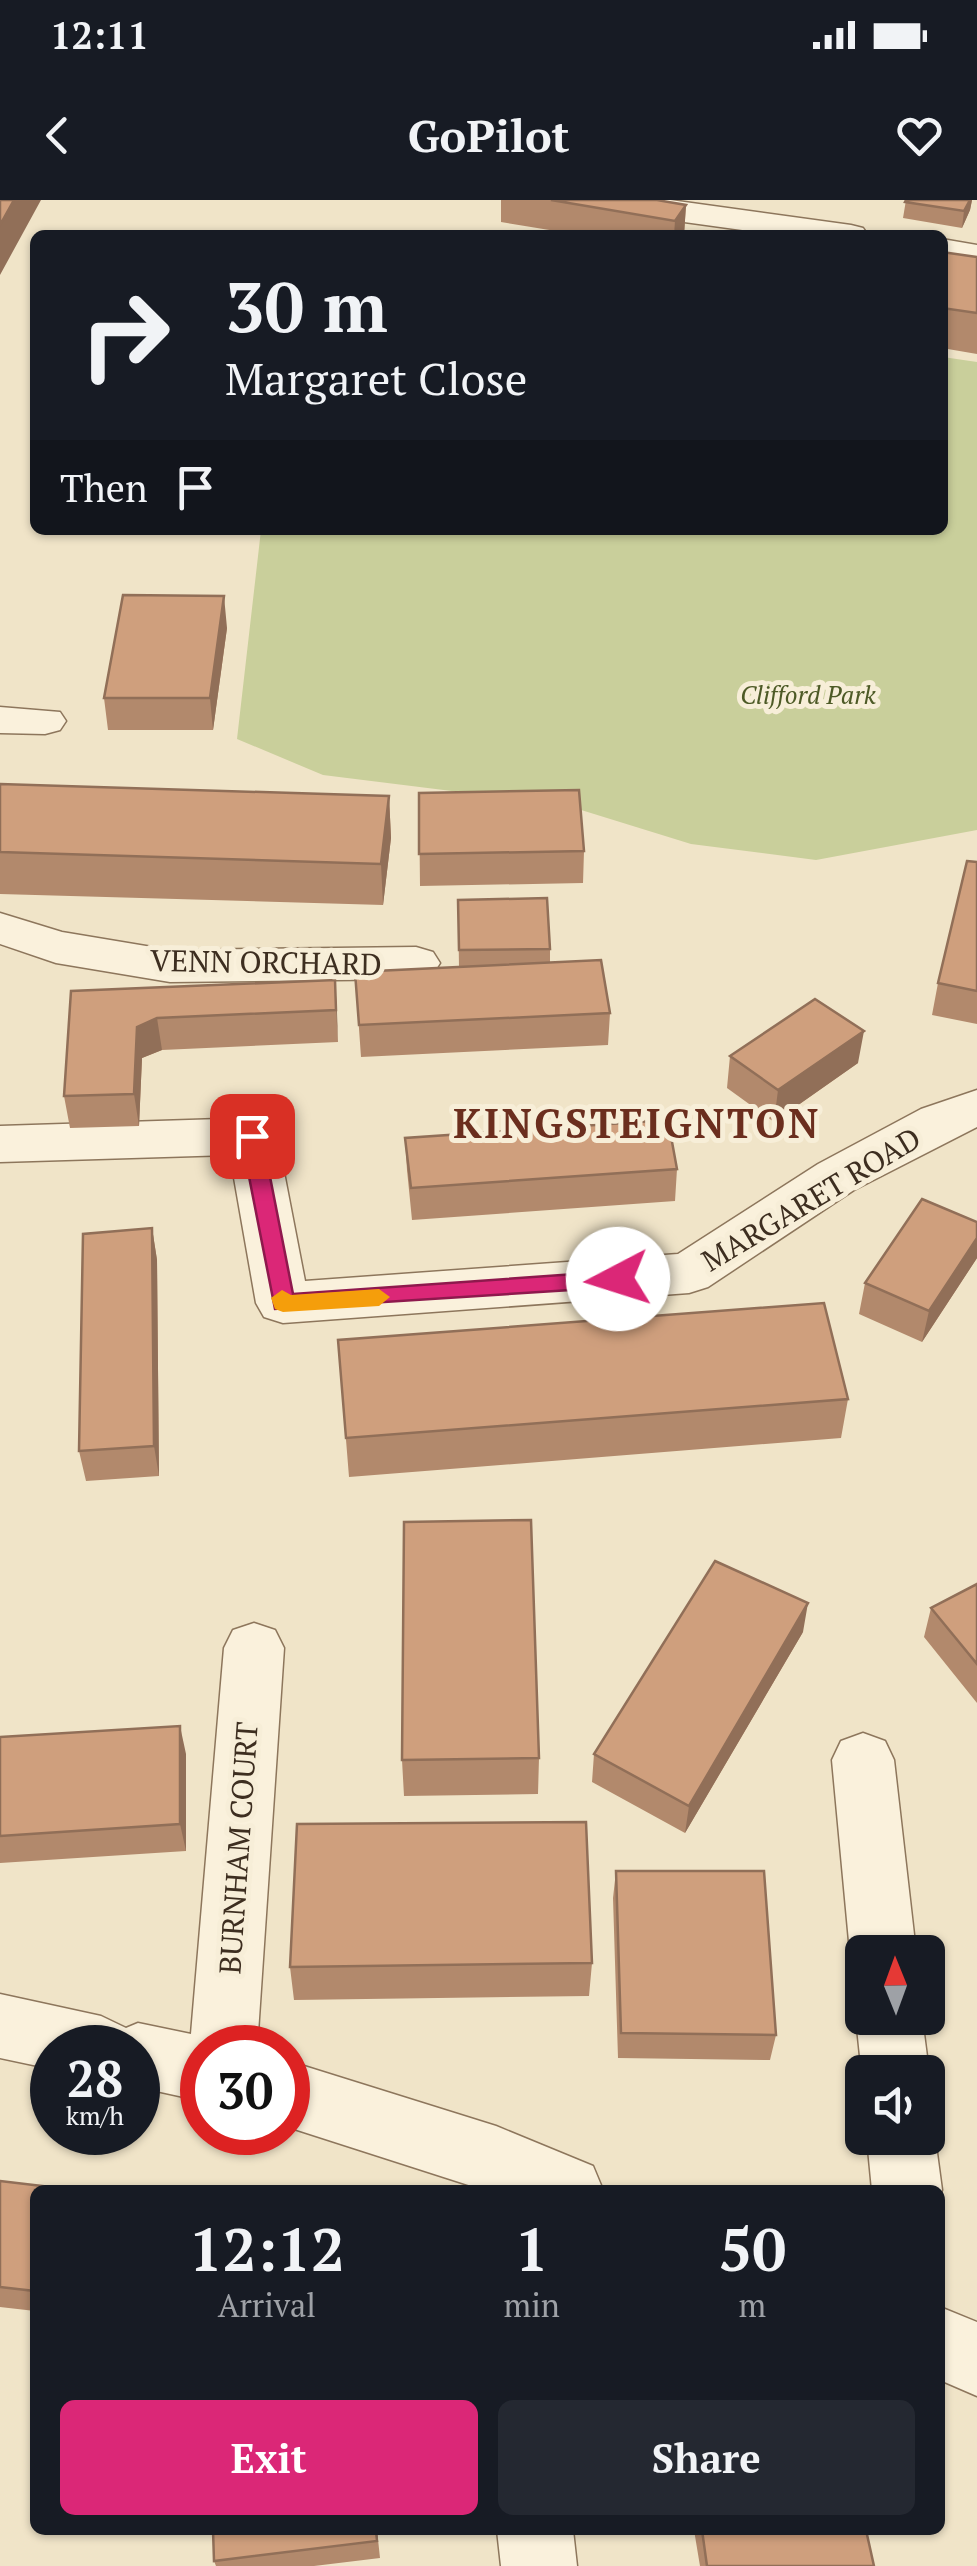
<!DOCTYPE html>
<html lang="en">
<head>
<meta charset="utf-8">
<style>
  body { margin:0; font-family:"PT Serif",serif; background:#242831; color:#f1f3f6; height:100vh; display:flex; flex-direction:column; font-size:38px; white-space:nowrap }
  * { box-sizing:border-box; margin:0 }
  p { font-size:32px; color:#9ea1a6 }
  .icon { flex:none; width:55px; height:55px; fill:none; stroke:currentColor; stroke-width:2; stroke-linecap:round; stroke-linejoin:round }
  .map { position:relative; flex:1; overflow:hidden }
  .side { position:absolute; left:30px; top:1985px; width:915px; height:350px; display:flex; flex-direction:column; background:#171b24; border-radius:15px; box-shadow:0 2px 8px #0004 }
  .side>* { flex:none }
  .top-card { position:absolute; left:30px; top:30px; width:918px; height:305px; border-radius:15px; box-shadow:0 2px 8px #0004; background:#171b24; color:#f1f3f6; overflow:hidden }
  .needle { width:65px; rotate:359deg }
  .buttons { position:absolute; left:845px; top:1735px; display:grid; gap:20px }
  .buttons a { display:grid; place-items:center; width:100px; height:100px; border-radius:15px; background:#171b24; box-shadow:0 2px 8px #0004; font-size:50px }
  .speed { position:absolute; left:30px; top:1825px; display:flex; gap:20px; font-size:50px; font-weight:700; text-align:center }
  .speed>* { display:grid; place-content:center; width:130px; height:130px; border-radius:50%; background:#171b24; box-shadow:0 2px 8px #0004; line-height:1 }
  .speed small { font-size:25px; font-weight:400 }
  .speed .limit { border:15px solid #d22; background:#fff; color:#111 }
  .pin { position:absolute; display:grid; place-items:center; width:85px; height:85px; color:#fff; margin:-42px; border-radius:20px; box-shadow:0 5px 15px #0006 }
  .me { position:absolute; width:110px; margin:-55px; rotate:265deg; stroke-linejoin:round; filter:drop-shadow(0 0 8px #0008) }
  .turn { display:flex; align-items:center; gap:35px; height:210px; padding:0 30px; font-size:45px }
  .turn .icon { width:130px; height:130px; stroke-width:2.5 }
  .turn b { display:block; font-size:70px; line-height:85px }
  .then { display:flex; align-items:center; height:95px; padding:0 30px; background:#0003; gap:20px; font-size:38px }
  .eta { display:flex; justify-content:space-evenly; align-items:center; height:170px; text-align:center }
  .eta b { font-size:60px; font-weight:700; line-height:70px }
  .primary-button { display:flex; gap:20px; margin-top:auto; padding:20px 30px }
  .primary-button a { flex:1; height:115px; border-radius:15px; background:#db2777; color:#fff; font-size:40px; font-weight:700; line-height:115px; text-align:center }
  .primary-button a+a { background:#242831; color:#f1f3f6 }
  .status { display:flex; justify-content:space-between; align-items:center; height:70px; padding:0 50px; background:#171b24; direction:ltr }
  .status svg { height:28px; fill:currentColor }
  header { display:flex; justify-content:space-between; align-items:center; height:130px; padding:0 30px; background:#171b24; font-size:45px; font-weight:700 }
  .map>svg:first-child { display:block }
  .green { fill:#c9cf9b }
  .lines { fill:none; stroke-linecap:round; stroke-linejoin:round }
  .minor-casing { stroke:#8d765c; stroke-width:3 }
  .minor { fill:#faf1dc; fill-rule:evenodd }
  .wall { fill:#b2896c }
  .shaded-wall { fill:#916f58 }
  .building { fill:#cf9f7d; stroke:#916f58; stroke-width:2.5 }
  .route { fill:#db2777; stroke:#8e194d; stroke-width:2.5 }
  .slow { fill:#f59e0b }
  .labels { text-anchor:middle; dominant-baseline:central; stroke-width:10; stroke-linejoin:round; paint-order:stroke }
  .far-park-label { font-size:25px; font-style:italic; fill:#4d5a26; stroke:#f7eed8 }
  .street-label { font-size:30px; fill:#3d2e20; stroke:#f7eed8 }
  .district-label { font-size:40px; font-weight:bold; letter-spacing:2.5px; fill:#6b2e1e; stroke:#f7eed8 }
</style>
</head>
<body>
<div class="status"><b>12:11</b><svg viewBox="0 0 49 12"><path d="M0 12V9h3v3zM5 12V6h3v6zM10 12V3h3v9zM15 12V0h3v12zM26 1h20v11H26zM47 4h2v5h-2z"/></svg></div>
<header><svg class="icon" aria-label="back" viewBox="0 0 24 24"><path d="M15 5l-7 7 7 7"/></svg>GoPilot<svg class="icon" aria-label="heart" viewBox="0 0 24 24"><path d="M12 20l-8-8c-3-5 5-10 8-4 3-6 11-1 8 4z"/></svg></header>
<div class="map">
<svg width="977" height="2366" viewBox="0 0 977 2366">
  <rect width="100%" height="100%" fill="#f0e4c8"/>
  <path class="green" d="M 943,157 L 977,162 L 977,630 L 816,660 L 691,644 L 565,605 L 323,575 L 237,539 L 261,330 L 942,330 Z"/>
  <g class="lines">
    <g class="minor-casing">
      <path id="minor" d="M 580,0 L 670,0 L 851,25 L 863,28 L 868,35 L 778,35 L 597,10 L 585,7 Z
        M 942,39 L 977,45 L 977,65 L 942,59 Z
        M 0,507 L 60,512 L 66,521 L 60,530 L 45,534 L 0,533 Z
        M 0,713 L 62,732 L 170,750 L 416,747 L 433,752 L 440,763 L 433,774 L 416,779 L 170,782 L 56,763 L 0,744 Z
        M 977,890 L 977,927 L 854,990 L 708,1087 L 689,1093 L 283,1123 L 264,1117 L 256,1103 L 230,955 L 0,962 L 0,926 L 252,918 L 270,923 L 277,936 L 305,1081 L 678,1054 L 818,964 L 921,909 Z
        M 254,1423 L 275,1430 L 284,1448 L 257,1848 L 202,1848 L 202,1901 L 138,1887 L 138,1848 L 52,1848 L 52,1869 L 0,1858 L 0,1794 L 101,1816 L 126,1828 L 138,1823 L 191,1834 L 224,1448 L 233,1430 Z
        M 863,1533 L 885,1541 L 894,1560 L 916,1752 L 862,1752 L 862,1774 L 850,1752 L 832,1560 L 841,1541 Z
        M 862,1802 L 862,1818 L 922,1818 L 929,1872 L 928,1875 L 862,1875 L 856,1818 Z
        M 288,1861 L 496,1926 L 593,1966 L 603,1990 L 484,1990 L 288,1927 Z
        M 928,1919 L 935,1938 L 942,1990 L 940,1995 L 940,1990 L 872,1990 L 867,1938 L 928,1938 Z
        M 940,2107 L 977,2122 L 977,2196 L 940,2180 Z
        M 497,2330 L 573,2330 L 577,2366 L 501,2366 Z"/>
    </g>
    <use href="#minor" class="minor"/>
  </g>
  <path class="wall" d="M 501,0 L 657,0 L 686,5 L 684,35 L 580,35 L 501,22 Z
    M 906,0 L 972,0 L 970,10 L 962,28 L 903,18 Z
    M 942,52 L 977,57 L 977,154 L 942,148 Z
    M 227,428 L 213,530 L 108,530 L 104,498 Z
    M 0,584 L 389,596 L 391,638 L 383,705 L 0,694 Z
    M 419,593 L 584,651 L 583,683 L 420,686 Z
    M 977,662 L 977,824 L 932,815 L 938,783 Z
    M 458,700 L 550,749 L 550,762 L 610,813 L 608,845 L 361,857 L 355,772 L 459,767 Z
    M 335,780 L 338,842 L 162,850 L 142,858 L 139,926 L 70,928 L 64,896 L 71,791 Z
    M 730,856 L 858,863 L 774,922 L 727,888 Z
    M 405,938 L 677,969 L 675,1001 L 412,1020 L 407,970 Z
    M 977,1022 L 977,1058 L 922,1142 L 859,1114 L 865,1083 Z
    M 152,1028 L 157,1060 L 159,1276 L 86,1281 L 79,1251 Z
    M 338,1140 L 848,1199 L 841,1238 L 349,1277 Z
    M 977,1384 L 977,1503 L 924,1437 L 931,1408 Z
    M 803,1432 L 685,1633 L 592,1582 L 594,1554 Z
    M 0,1537 L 186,1554 L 186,1651 L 0,1663 Z
    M 539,1558 L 538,1594 L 404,1596 L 402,1560 Z
    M 616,1671 L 776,1835 L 770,1860 L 618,1858 L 613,1698 Z
    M 592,1763 L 589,1796 L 294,1800 L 290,1767 Z
    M 0,1981 L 35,1990 L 35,2111 L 0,2107 Z
    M 377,2330 L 380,2358 L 314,2366 L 216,2366 L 214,2361 Z
    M 694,2330 L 866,2330 L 874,2366 L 700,2366 Z"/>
  <path class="shaded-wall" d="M 14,0 L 41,0 L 0,75 L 0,25 Z
    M 970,0 L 972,0 L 970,10 L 962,28 L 964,11 Z
    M 686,5 L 684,35 L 674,35 L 675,21 Z
    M 224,396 L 227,428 L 213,530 L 210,498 Z
    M 389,596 L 391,638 L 383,705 L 381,664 Z
    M 335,780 L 337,812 L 338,842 L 336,810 Z
    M 157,818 L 162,850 L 142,858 L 139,926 L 134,894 L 137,827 Z
    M 864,831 L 858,863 L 774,922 L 778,890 Z
    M 152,1028 L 157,1060 L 159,1276 L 154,1246 Z
    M 977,1038 L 977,1058 L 922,1142 L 929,1111 Z
    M 808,1403 L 803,1432 L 685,1633 L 689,1606 Z
    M 180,1526 L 186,1554 L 186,1651 L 180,1624 Z"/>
  <path class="building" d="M 0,0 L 14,0 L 0,25 Z
    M 551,0 L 657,0 L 686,5 L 675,21 Z
    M 906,0 L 970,0 L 964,11 L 905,2 Z
    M 942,52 L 977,57 L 977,113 L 942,108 Z
    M 123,395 L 224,396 L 210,498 L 104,498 Z
    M 0,584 L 389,596 L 381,664 L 0,652 Z
    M 579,590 L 584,651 L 419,654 L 419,593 Z
    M 967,661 L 977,662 L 977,791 L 938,783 Z
    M 547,698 L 550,749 L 459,750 L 458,700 Z
    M 601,760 L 610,813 L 359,825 L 355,772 Z
    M 335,780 L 336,810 L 157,818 L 137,827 L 134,894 L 64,896 L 71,791 Z
    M 815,799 L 864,831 L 778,890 L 730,856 Z
    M 668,920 L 677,969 L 411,988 L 405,938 Z
    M 922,999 L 977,1022 L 977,1038 L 929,1111 L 865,1083 Z
    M 152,1028 L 154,1246 L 79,1251 L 83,1034 Z
    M 824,1103 L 848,1199 L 346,1238 L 338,1140 Z
    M 531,1320 L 539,1558 L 402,1560 L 404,1322 Z
    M 715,1361 L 808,1403 L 689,1606 L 594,1554 Z
    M 977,1384 L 977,1464 L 931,1408 Z
    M 180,1526 L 180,1624 L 0,1636 L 0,1537 Z
    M 586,1622 L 592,1763 L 290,1767 L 297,1624 Z
    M 616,1671 L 764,1671 L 776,1835 L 621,1833 Z
    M 0,1981 L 76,1990 L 35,1990 L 35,2091 L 0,2087 Z
    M 213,2330 L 376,2330 L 377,2341 L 214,2361 Z
    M 702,2330 L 866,2330 L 874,2366 L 707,2366 Z"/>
  <path class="route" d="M 252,929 L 262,936 L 293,1094 L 618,1071 L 629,1079 L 618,1087 L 275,1109 L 241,936 Z"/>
  <path class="slow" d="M 379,1089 L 390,1097 L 379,1106 L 283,1112 L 275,1109 L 271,1098 L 282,1090 L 291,1095 Z"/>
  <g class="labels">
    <g class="far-park-label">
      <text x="808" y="494">Clifford Park</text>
    </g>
    <g class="street-label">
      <text transform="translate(266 762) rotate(1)">VENN ORCHARD</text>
      <text transform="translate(811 999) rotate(-31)">MARGARET ROAD</text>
      <text transform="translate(238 1648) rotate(-86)">BURNHAM COURT</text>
    </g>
    <g class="district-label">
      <text x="637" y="922">KINGSTEIGNTON</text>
    </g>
  </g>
</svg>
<div class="buttons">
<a><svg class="needle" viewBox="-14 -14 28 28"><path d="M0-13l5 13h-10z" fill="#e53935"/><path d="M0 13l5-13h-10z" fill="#9ea1a6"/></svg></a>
<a><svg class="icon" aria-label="sound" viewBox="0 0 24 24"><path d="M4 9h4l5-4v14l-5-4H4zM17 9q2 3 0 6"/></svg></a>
</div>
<div class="speed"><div>28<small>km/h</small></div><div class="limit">30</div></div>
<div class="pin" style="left:252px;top:936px;background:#d93025"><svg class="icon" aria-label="arrive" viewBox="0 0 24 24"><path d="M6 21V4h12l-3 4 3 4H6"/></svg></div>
<svg class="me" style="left:618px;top:1079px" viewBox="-20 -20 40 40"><circle r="19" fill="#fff"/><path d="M0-13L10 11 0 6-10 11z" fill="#db2777"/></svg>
<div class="top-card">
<div class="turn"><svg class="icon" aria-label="right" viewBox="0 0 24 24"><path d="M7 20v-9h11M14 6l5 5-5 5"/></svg><div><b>30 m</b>Margaret Close</div></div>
<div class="then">Then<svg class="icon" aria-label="arrive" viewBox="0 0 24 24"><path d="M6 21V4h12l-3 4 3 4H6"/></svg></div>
</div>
<section class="side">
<div class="eta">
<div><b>12:12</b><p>Arrival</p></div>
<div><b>1</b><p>min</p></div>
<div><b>50</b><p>m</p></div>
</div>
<div class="primary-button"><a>Exit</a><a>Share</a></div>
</section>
</div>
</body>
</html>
